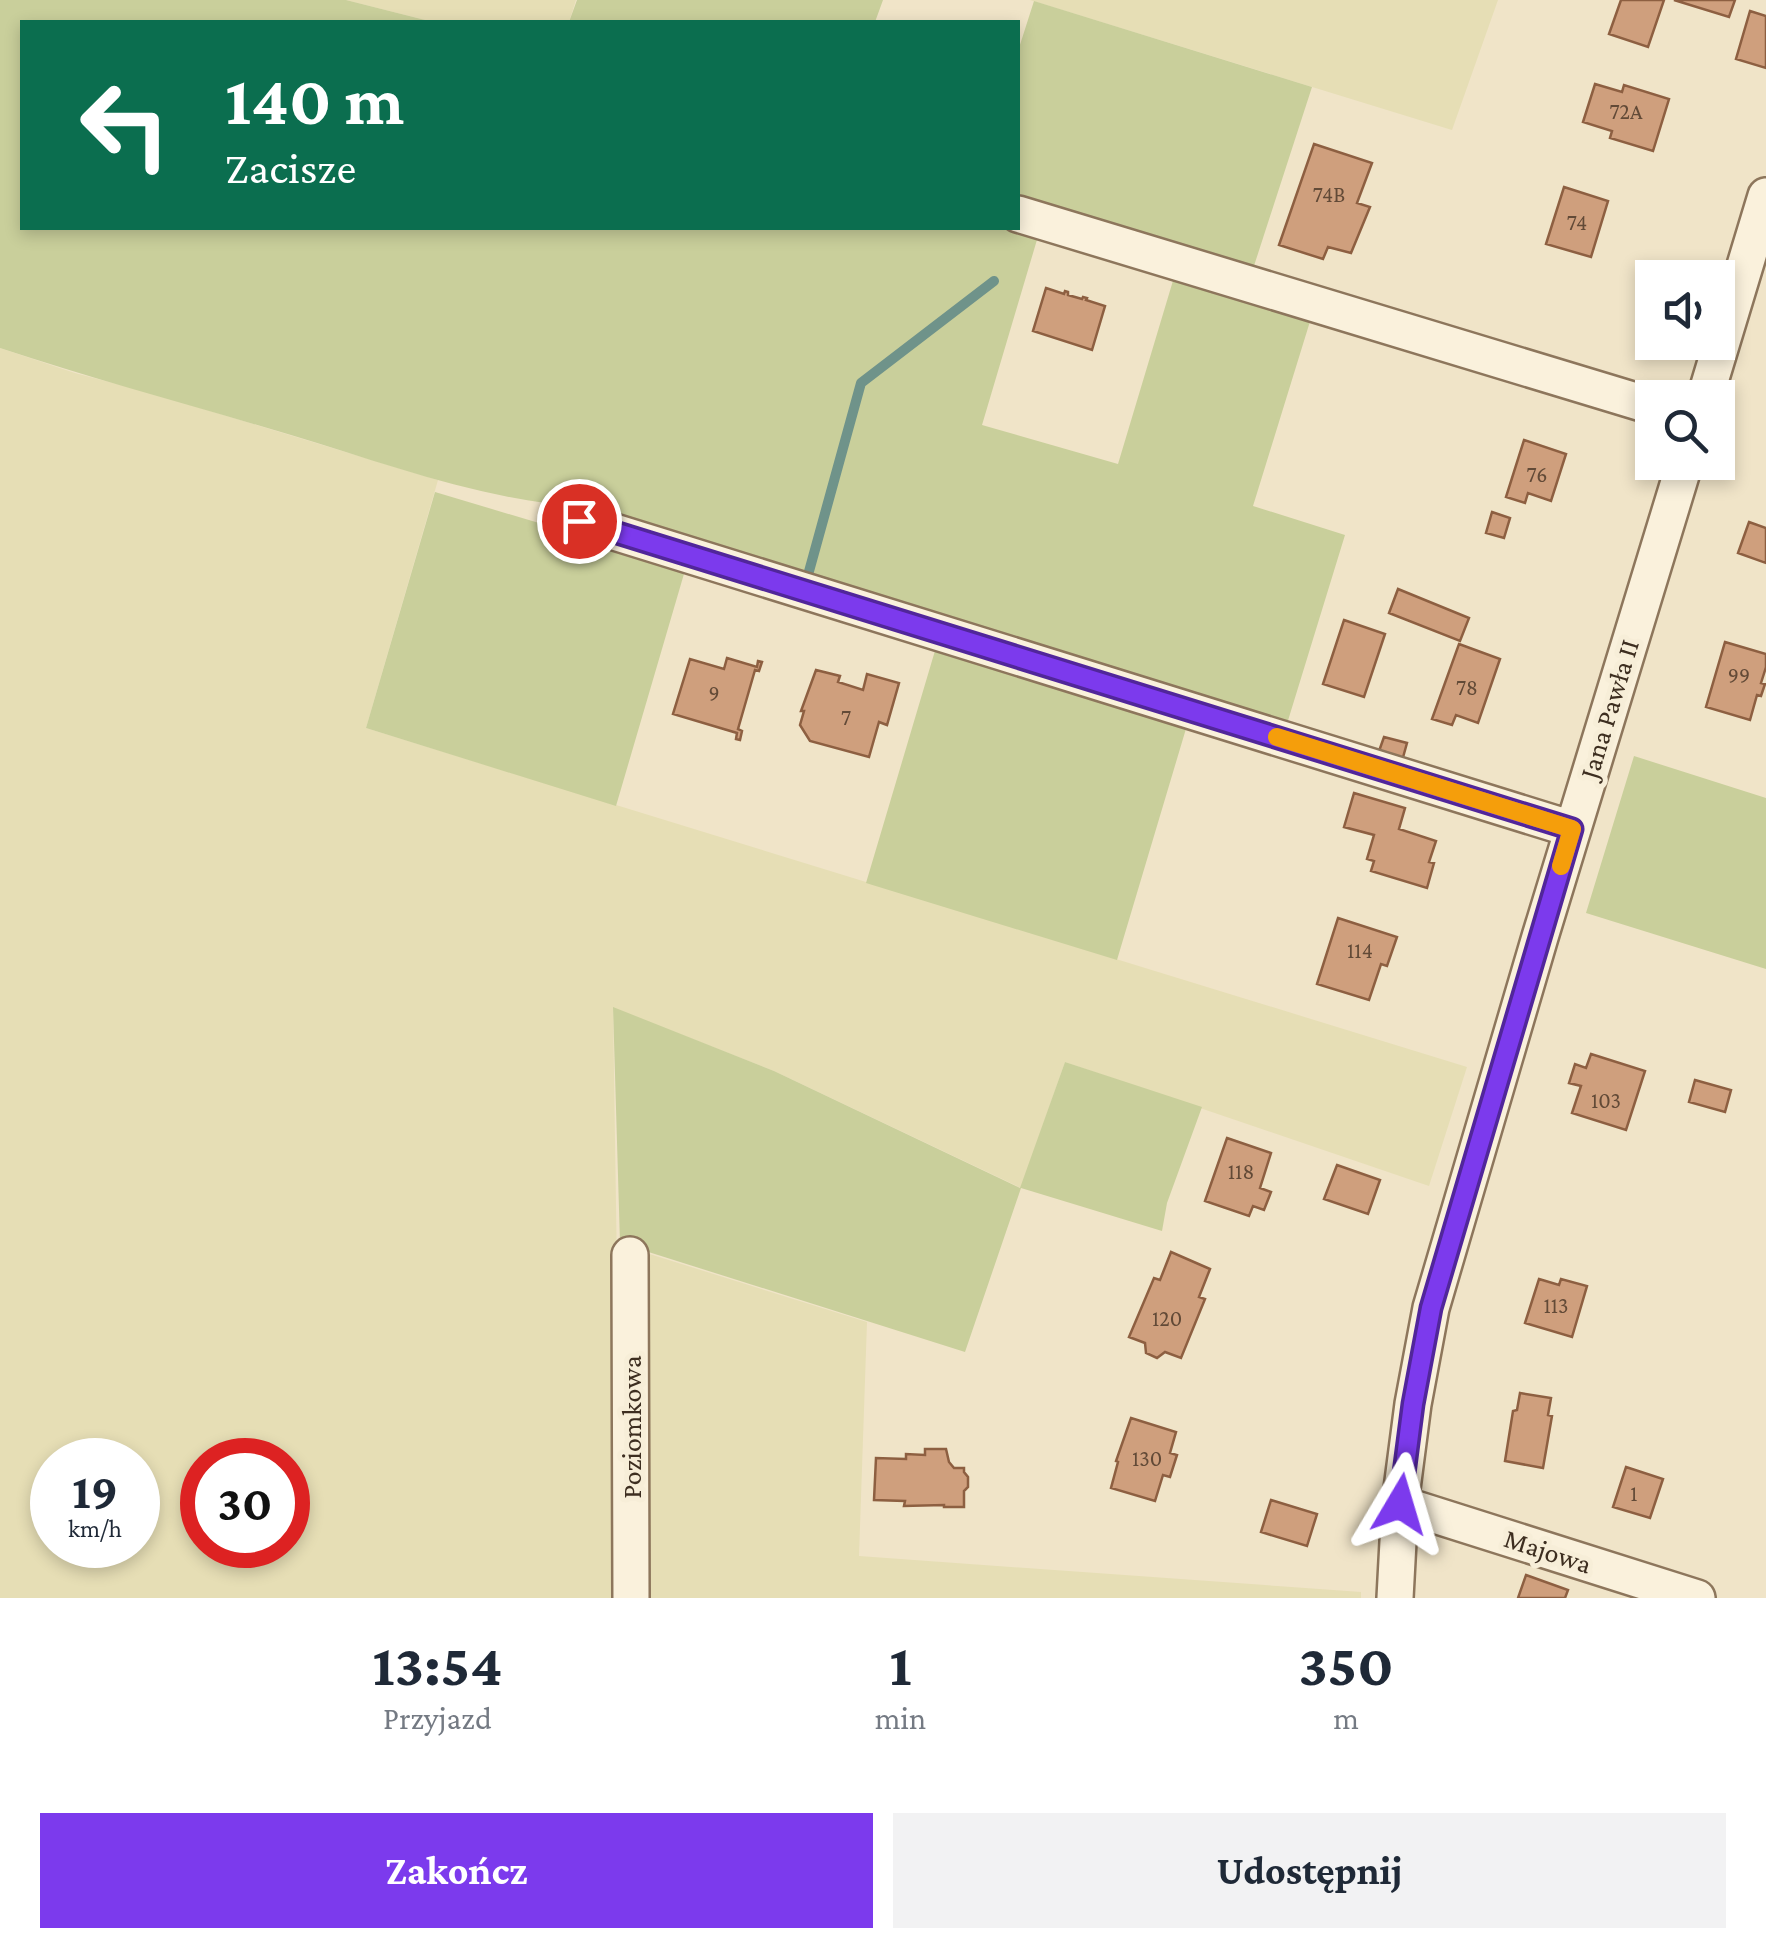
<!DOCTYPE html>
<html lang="pl">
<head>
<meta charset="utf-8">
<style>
  body { margin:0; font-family:"Crimson Pro",serif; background:#f2f2f3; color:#1f2937; height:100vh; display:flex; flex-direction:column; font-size:38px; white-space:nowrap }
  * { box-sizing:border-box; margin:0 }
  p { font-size:32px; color:#747a83 }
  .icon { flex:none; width:55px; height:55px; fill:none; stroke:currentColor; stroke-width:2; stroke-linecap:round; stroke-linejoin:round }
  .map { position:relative; height:1598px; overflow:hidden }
  .drawer { display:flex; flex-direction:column; background:#fff; flex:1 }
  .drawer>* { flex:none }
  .top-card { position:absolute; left:20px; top:20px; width:1000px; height:210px; border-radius:0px; box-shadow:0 5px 15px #0003; background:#0b6e4f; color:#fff; overflow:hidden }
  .fabs { position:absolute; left:1635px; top:260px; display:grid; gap:20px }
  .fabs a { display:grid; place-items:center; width:100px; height:100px; border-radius:0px; background:#fff; box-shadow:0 5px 15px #0003; font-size:50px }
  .speed { position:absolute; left:30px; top:1438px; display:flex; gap:20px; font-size:50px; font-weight:700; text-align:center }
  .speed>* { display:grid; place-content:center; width:130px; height:130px; border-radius:50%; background:#fff; box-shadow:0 5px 15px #0003; line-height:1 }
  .speed small { font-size:25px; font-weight:400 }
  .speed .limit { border:15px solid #d22; background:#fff; color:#111 }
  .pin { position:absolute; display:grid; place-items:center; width:85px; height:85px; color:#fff; margin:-42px; border:5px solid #fff; border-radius:50%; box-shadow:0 2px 10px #0007 }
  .me { position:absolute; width:110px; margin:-55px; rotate:7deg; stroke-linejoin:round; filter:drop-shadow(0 0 8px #0008) }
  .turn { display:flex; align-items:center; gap:35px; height:210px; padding:0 40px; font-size:45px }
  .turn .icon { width:130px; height:130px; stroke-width:2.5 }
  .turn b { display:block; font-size:70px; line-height:85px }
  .eta { display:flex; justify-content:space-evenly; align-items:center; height:170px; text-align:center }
  .eta b { font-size:60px; font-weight:700; line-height:70px }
  .action { display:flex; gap:20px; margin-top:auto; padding:20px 40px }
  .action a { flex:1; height:115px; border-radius:0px; background:#7c3aed; color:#fff; font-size:40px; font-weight:700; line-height:115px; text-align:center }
  .action a+a { background:#f2f2f3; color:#1f2937 }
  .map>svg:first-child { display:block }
  .farmland { fill:#e6deb5; fill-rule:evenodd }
  .green { fill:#c9cf9b }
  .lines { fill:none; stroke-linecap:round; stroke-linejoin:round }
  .stream { stroke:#6f938a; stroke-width:10 }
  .building { fill:#cf9f7d; stroke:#8d5f41; stroke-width:2.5 }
  .minor-casing { stroke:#8d765c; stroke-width:40 }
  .minor { stroke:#faf1dc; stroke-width:35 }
  .route-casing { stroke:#51269a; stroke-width:25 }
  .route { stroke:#7c3aed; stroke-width:18 }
  .slow { stroke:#f59e0b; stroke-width:18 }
  .labels { text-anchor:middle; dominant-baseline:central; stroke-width:10; stroke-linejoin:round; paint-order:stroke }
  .number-label { font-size:22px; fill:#624a37 }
  .street-label { font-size:28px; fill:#3d2e20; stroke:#f7eed8 }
</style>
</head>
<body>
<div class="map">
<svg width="1766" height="1598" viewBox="0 0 1766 1598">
  <rect width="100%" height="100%" fill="#f0e4c8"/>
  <path class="farmland" d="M 346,0 L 576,0 L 569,22 L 433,22 Z
    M 1030,0 L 1498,0 L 1452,130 Z
    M 0,348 L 75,373 L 151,393 L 438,480 L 366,728 L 1467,1067 L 1429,1186 L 1065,1062 L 1021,1188 L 774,1071 L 613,1008 L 622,1598 L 0,1598 ZM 52,1460 L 138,1460 L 138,1545 L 52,1545 ZM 202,1460 L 288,1460 L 288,1545 L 202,1545 Z
    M 640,1251 L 867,1322 L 859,1556 L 1361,1592 L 1361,1598 L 648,1598 Z"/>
  <path class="green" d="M 0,0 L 346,0 L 433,22 L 22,22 L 22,228 L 1018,228 L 1039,233 L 982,425 L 1118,464 L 1175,274 L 1312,315 L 1253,506 L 1345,535 L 1286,727 L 586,507 C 485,501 387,464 291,435 C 194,406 96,380 0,348 Z
    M 577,0 L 883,0 L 875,22 L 569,22 Z
    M 1034,1 L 1312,87 L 1252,272 L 1018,201 L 1018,51 Z
    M 435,492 L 686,567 L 616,806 L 366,728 Z
    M 937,644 L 1188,722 L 1117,960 L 866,883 Z
    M 1634,756 L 1766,798 L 1766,969 L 1586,913 Z
    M 613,1007 L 774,1071 L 1020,1188 L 1065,1062 L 1202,1107 L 1167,1203 L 1162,1231 L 1021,1188 L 965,1352 L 620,1243 Z"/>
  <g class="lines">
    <path class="stream" d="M 808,575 L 861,383 L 994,281"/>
  </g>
  <path class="building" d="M 1621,0 L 1664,0 L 1648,47 L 1609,34 Z
    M 1674,0 L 1735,0 L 1729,17 Z
    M 1750,11 L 1766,16 L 1766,68 L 1736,59 Z
    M 1595,84 L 1622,92 L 1624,85 L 1669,99 L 1653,151 L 1610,138 L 1612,131 L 1583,122 Z
    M 1314,144 L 1372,163 L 1357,203 L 1370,207 L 1351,253 L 1328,247 L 1323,259 L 1279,245 Z
    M 1564,187 L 1608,201 L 1591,257 L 1546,244 Z
    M 1046,288 L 1064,294 L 1065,291 L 1068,292 L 1068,295 L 1082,299 L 1083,297 L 1087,298 L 1086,300 L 1105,306 L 1092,350 L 1033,331 Z
    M 1524,440 L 1566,454 L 1551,501 L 1528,493 L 1525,503 L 1506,497 Z
    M 1492,512 L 1510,518 L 1504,538 L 1486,533 Z
    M 1749,522 L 1766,528 L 1766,563 L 1738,553 Z
    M 1398,589 L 1469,618 L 1460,641 L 1389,613 Z
    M 1344,620 L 1385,634 L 1364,697 L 1323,684 Z
    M 1725,642 L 1766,654 L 1766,667 L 1761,683 L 1765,684 L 1761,696 L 1757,695 L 1750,720 L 1706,707 Z
    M 1459,644 L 1500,659 L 1478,723 L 1456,715 L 1452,725 L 1432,719 Z
    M 727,658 L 757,667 L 758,661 L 762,662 L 759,671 L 755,670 L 738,729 L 742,731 L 740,740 L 736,739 L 737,733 L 673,714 L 690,659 L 724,669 Z
    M 816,670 L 840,676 L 838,682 L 863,690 L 867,674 L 899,683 L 887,725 L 879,722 L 869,757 L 810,741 L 800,725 L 804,711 L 801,711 Z
    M 1384,737 L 1407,743 L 1402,761 L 1378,754 Z
    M 1354,793 L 1405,808 L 1399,829 L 1436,841 L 1429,862 L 1434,863 L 1427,888 L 1371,871 L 1374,861 L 1367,859 L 1374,835 L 1344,827 Z
    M 1338,918 L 1397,937 L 1387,966 L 1381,964 L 1369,1000 L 1317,984 Z
    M 1591,1054 L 1645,1071 L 1626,1130 L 1572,1113 L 1581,1086 L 1569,1083 L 1575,1064 L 1586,1068 Z
    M 1695,1080 L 1731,1090 L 1725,1112 L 1689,1102 Z
    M 1227,1138 L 1271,1153 L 1260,1188 L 1271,1192 L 1264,1210 L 1253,1206 L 1249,1216 L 1205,1201 Z
    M 1337,1165 L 1380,1180 L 1368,1214 L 1324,1199 Z
    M 1171,1252 L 1210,1269 L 1199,1297 L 1205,1299 L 1181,1358 L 1165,1352 L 1157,1358 L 1146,1353 L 1145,1343 L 1129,1337 L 1154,1278 L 1160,1280 Z
    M 1539,1279 L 1559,1285 L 1561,1279 L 1587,1286 L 1572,1337 L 1525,1323 Z
    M 1520,1393 L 1551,1398 L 1548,1415 L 1552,1416 L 1543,1468 L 1505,1461 L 1513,1411 L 1517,1410 Z
    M 1131,1418 L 1176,1432 L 1170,1453 L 1177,1455 L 1170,1477 L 1163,1475 L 1155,1501 L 1111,1488 L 1118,1462 L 1116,1461 Z
    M 925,1449 L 946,1449 L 949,1462 L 954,1468 L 964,1468 L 964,1472 L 968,1477 L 968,1487 L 964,1491 L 964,1507 L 944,1507 L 944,1505 L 904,1506 L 905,1501 L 874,1500 L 876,1458 L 906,1459 L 906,1454 L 925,1455 Z
    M 1626,1467 L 1663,1479 L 1650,1518 L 1613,1507 Z
    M 1271,1500 L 1317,1514 L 1307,1546 L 1261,1532 Z
    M 1526,1575 L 1568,1590 L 1565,1598 L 1518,1598 Z"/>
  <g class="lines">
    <g class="minor-casing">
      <path id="minor" d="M 1018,214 L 1652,406
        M 1705,398 L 1766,196
        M 579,521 L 1572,829
        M 630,1255 L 631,1598
        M 1400,1504 L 1697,1598
        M 1395,1598 L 1400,1504 L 1413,1404 L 1431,1308 L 1540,937 L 1685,462"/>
    </g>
    <use href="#minor" class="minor"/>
  </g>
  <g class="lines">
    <g class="route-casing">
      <path id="route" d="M 579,521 L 1572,829 L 1431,1308 L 1413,1404 L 1400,1504"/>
    </g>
    <use href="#route" class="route"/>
    <path class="slow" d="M 1277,737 L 1572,829 L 1561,866"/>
  </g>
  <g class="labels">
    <g class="number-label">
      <text x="1626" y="111">72A</text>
      <text x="1329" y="194">74B</text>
      <text x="1577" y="222">74</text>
      <text x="1537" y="474">76</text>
      <text x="1739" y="675">99</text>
      <text x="1467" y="687">78</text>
      <text x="714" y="693">9</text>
      <text x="846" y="717">7</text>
      <text x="1360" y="950">114</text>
      <text x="1606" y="1100">103</text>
      <text x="1241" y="1171">118</text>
      <text x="1556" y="1305">113</text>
      <text x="1167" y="1318">120</text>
      <text x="1147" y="1458">130</text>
      <text x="1634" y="1493">1</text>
    </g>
    <g class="street-label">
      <text transform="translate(1609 709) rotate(-73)">Jana Pawła II</text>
      <text transform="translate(631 1427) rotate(-90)">Poziomkowa</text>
      <text transform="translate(1548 1551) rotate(18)">Majowa</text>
    </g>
  </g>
</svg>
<div class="fabs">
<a><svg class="icon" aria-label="sound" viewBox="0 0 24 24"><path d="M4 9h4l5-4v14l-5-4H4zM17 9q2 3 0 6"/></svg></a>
<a><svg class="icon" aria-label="search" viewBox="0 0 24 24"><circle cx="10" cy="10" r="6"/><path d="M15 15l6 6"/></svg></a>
</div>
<div class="speed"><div>19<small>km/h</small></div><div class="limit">30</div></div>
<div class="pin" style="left:579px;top:521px;background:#d93025"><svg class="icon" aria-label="arrive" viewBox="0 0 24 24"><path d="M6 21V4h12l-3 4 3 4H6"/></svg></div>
<svg class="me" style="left:1400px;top:1504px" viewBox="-20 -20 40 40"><path d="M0-17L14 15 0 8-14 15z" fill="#7c3aed" stroke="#fff" stroke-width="4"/></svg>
<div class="top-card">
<div class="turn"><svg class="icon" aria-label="left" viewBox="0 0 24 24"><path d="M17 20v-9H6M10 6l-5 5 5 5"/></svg><div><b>140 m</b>Zacisze</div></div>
</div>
</div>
<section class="drawer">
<div class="eta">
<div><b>13:54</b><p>Przyjazd</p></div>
<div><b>1</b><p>min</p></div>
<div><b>350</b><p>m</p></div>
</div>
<div class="action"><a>Zakończ</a><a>Udostępnij</a></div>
</section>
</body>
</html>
